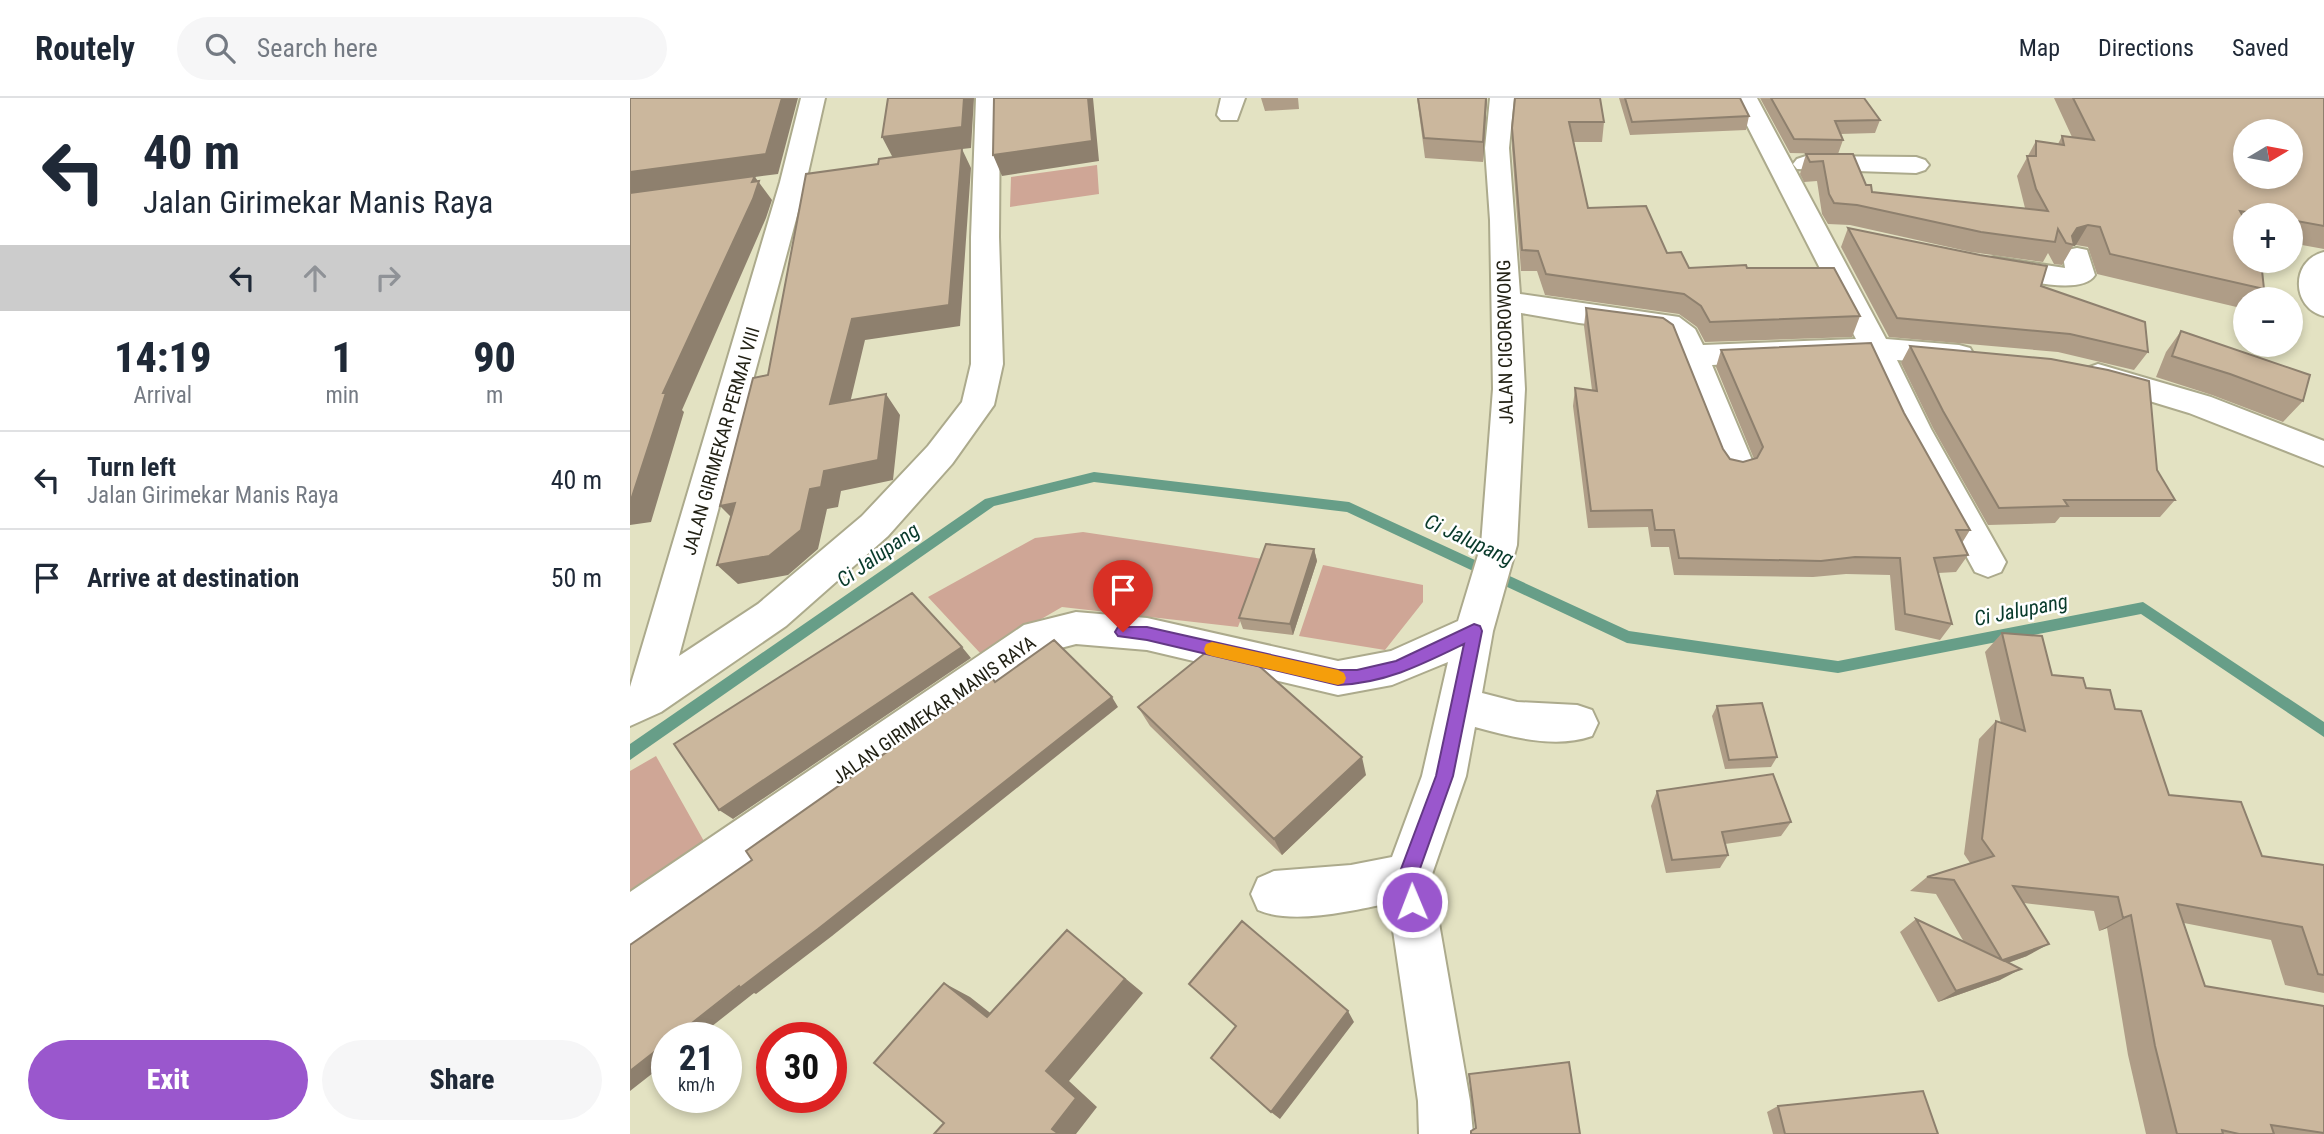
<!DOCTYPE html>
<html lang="en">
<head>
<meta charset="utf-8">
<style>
  body { margin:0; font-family:"Roboto Condensed",sans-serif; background:#f6f6f7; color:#1f2937; height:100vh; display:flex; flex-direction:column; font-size:26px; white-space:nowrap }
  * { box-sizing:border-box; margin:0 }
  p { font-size:23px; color:#747a83 }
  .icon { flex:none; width:38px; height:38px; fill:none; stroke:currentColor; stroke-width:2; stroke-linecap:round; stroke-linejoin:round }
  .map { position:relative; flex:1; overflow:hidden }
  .panel { display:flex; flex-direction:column; background:#fff; width:630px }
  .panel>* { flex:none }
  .banner { background:#fff; color:#1f2937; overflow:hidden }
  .needle { width:46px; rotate:80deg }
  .tools { position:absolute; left:1603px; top:21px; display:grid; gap:14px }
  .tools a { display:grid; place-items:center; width:70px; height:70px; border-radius:50%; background:#fff; box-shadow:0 4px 10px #0003; font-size:35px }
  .speed { position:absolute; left:21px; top:924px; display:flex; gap:14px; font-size:35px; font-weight:700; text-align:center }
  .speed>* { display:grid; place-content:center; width:91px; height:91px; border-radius:50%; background:#fff; box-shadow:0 4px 10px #0003; line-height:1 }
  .speed small { font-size:18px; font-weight:400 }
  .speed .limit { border:10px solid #d22; background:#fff; color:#111 }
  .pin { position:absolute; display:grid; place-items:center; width:60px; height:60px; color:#fff; margin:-72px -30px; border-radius:50% 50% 50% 0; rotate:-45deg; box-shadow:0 0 7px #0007 }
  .pin .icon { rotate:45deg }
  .me { position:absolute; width:77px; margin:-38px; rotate:359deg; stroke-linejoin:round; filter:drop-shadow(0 0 5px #0008) }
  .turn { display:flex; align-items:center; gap:24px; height:147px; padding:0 28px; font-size:32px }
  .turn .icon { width:91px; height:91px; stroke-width:2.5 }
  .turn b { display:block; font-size:49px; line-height:60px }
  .lanes { display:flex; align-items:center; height:66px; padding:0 28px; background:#0003; justify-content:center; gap:35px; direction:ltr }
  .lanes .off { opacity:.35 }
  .eta { display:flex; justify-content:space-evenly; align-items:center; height:119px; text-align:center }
  .eta b { font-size:42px; font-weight:800; line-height:49px }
  .cta { display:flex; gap:14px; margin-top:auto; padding:14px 28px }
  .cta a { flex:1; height:80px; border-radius:42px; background:#9a57cd; color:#fff; font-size:28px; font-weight:800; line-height:80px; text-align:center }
  .cta a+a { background:#f6f6f7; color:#1f2937 }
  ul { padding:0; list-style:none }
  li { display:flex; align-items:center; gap:21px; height:98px; padding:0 28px; border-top:2px solid #e0e1e3 }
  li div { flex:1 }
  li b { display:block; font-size:26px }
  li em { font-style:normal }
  header { display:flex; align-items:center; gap:42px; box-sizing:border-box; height:98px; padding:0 35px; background:#fff; border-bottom:2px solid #e0e1e3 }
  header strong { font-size:33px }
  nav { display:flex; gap:38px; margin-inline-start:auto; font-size:24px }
  .search { width:490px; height:63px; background:#f6f6f7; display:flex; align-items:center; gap:18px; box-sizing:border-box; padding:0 24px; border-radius:38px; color:#747a83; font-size:26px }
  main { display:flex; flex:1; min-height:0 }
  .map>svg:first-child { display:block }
  .green { fill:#cfa696 }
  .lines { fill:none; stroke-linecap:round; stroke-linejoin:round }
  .stream { fill:#679e88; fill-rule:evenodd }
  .minor-casing { stroke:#acaa8c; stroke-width:4 }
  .minor { fill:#fff; fill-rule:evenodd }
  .wall { fill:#af9d87 }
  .shaded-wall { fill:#8e806e }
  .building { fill:#cbb79d; stroke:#8e806e; stroke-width:2; fill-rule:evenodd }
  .route { fill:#9a57cd; stroke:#643985; stroke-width:2 }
  .slow { fill:#f59e0b }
  .labels { text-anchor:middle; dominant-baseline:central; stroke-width:5; stroke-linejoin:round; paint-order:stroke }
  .street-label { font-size:19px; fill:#222115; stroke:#fff }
  .water-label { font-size:21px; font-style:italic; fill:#083a2b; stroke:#fff }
</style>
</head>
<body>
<header>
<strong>Routely</strong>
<div class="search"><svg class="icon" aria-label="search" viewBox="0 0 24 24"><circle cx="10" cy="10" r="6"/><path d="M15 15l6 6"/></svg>Search here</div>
<nav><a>Map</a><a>Directions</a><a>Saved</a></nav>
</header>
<main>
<section class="panel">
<div class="banner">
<div class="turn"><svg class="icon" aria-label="left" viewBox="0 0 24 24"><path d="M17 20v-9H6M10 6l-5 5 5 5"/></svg><div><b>40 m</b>Jalan Girimekar Manis Raya</div></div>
<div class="lanes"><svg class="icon" aria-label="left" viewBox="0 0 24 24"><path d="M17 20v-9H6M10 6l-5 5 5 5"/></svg><svg class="icon off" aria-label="ahead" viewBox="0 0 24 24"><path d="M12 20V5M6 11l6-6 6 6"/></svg><svg class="icon off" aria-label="right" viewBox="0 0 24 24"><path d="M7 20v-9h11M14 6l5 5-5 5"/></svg></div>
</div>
<div class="eta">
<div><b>14:19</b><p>Arrival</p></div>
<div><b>1</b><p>min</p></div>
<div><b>90</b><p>m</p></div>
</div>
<ul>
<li><svg class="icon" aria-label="left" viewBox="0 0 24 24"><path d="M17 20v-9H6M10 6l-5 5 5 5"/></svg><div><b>Turn left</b><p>Jalan Girimekar Manis Raya</p></div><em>40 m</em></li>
<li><svg class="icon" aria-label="arrive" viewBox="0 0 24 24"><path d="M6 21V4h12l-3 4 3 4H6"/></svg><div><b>Arrive at destination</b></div><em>50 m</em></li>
</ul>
<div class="cta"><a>Exit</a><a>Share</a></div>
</section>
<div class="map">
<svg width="1694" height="1036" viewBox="0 0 1694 1036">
  <rect width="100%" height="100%" fill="#e3e2c2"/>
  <path class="green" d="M 467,67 L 469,96 L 380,109 L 381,79 Z
    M 453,434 L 633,461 L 608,529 L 432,509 L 351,556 L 298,499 L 405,440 Z
    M 693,467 L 793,487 L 793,504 L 755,552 L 669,538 Z
    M 26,658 L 75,745 L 0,798 L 0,673 Z"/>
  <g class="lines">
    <path class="stream" d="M 464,374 L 719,404 L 999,533 L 1208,563 L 1513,504 L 1694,624 L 1694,639 L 1511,516 L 1208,575 L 997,545 L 717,414 L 464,384 L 364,408 L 0,662 L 0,646 L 355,401 Z"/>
    <g class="minor-casing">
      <path id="minor" d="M 171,0 L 195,0 L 176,84 L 49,558 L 128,506 L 232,418 L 298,348 L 332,304 L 341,266 L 341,139 L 346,0 L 370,0 L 369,139 L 373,266 L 364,307 L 322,366 L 258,438 L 156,528 L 31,614 L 0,628 L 0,589 L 150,84 Z
        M 591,0 L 615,0 L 607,22 L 591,22 L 587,17 Z
        M 860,0 L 884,0 L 879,50 L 890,196 L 1049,219 L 1065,231 L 1073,247 L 1226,241 L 1103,0 L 1127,0 L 1256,241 L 1329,247 L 1340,250 L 1344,257 L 1340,264 L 1329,267 L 1267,262 L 1301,331 L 1376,464 L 1371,474 L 1358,479 L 1345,474 L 1267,331 L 1235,260 L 1082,267 L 1124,367 L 1119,376 L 1107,379 L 1095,376 L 1090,367 L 1041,243 L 1030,235 L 949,225 L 891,215 L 895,291 L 887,447 L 863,533 L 852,595 L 887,604 L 947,607 L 962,612 L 968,625 L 962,638 C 926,651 881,639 845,629 L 836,678 L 801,779 L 840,1003 L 843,1036 L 789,1036 L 788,1003 L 759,805 C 722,813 662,827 628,812 L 621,796 L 628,780 L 644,773 L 721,767 L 762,759 L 792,678 L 818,564 L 762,587 L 708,597 L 517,552 L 446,546 L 419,553 L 17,839 L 0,846 L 0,794 L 394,527 L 446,514 L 517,520 L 708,563 L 761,553 L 828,523 L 851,447 L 863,291 L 860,122 L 855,50 Z
        M 1176,58 L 1286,59 L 1295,62 L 1299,67 L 1295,72 L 1286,75 L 1167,71 L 1163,66 L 1167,61 Z
        M 1447,150 L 1457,152 L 1465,177 C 1451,199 1388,180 1364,177 L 1354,174 L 1350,168 L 1354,162 L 1364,159 L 1435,170 L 1433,158 L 1437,152 Z
        M 1694,154 L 1694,218 C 1661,210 1660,162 1694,154 Z
        M 1468,266 L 1581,299 L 1694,343 L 1694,368 L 1559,315 L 1457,284 L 1452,277 L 1457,270 Z"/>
    </g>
    <use href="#minor" class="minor"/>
  </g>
  <path class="wall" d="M 631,0 L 668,0 L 669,11 L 635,13 Z
    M 787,0 L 857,0 L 853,64 L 795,60 Z
    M 885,0 L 974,24 L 972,44 L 944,44 L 958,110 L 1037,155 L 1059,170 L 1117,170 L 1230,218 L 1222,239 L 1075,244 L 1067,229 L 1049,216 L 915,197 L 907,173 L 891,173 L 882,50 Z
    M 989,0 L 1110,0 L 1119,18 L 1116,32 L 1000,37 Z
    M 1130,0 L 1234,0 L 1250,22 L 1245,35 L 1210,36 L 1213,42 L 1208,56 L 1160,55 Z
    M 1424,0 L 1694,0 L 1694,151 L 1661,145 L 1661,117 L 1615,117 L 1615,163 L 1634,191 L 1626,201 L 1615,201 L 1615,211 L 1467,176 L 1458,149 L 1446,147 L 1443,148 L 1432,167 L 1424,166 L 1418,155 L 1413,164 L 1341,154 L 1220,127 L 1198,126 L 1192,116 L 1187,83 L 1174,84 L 1170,76 L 1176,56 L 1223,56 L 1236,87 L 1242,94 L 1395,110 L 1387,78 L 1406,43 L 1428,46 L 1432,38 L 1442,39 Z
    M 1218,130 L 1411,188 L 1518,254 L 1504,272 L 1428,254 L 1259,239 L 1211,149 Z
    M 956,210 L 1093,351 L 1100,361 L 1113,364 L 1124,361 L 1086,269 L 1091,252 L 1274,315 L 1340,432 L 1332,445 L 1338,457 L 1326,474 L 1308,475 L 1322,526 L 1310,542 L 1265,532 L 1260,477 L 1216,476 L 1183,479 L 1044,477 L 1039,449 L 1021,449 L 1018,429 L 958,430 L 943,308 L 945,290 L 962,292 L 954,228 Z
    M 1551,233 L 1673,303 L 1653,324 L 1582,297 L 1526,279 L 1536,254 Z
    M 1280,248 L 1527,372 L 1545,402 L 1530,419 L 1430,419 L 1425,425 L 1358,427 L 1303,330 L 1271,265 Z
    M 684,451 L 687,463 L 663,537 L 613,531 L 609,520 Z
    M 1372,535 L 1422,577 L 1456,590 L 1485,611 L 1539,697 L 1632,758 L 1694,767 L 1694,895 L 1655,887 L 1641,842 L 1554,825 L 1575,888 L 1694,908 L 1694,1036 L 1516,1036 L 1498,957 L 1477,830 L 1469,833 L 1464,813 L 1394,805 L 1397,858 L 1378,865 L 1370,882 L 1308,904 L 1270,834 L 1286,821 L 1334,844 L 1306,796 L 1280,793 L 1297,779 L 1340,765 L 1334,756 L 1349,641 L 1366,623 L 1371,625 L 1355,554 Z
    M 1087,608 L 1147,659 L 1141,669 L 1095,671 L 1082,618 Z
    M 508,609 L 736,677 L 652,757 L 520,628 Z
    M 1027,693 L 1161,724 L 1151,738 L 1095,746 L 1098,757 L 1090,770 L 1036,775 L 1021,708 Z
    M 1148,1008 L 1308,1036 L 1143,1036 L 1137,1014 Z"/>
  <path class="shaded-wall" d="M 152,0 L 168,0 L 148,76 L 125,79 L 142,102 L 136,120 L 52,312 L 54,314 L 21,424 L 0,427 L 0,405 L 33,295 L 0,96 L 0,74 Z
    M 334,0 L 344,0 L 341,50 L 332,51 L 341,70 L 330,228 L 235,242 L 215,326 L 200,306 L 263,60 L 252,39 Z
    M 458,0 L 463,0 L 469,63 L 372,78 L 363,57 Z
    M 856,0 L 857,0 L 853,64 L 853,44 Z
    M 1458,127 L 1446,147 L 1443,148 L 1444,147 L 1438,146 L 1447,130 Z
    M 256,296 L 270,317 L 263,382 L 211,393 L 208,409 L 197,411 L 188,451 L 158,477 L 108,486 L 87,467 L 180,391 Z
    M 105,405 L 109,427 L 90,408 Z
    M 684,451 L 687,463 L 663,537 L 660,526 Z
    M 332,549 L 341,560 L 103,721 L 89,712 Z
    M 482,599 L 488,609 L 202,838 L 126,896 L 124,895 L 67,940 L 43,940 Z
    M 732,659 L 736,677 L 652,757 L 644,741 Z
    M 1501,817 L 1477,830 L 1469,833 L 1493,820 Z
    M 437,832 L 513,895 L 439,983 L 467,1009 L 446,1036 L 429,1036 L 422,1031 L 416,973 Z
    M 1419,846 L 1397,858 L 1352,874 L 1373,862 Z
    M 1391,871 L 1370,882 L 1308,904 L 1326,893 Z
    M 314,885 L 340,899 L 382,932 L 357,919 Z
    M 718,913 L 724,924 L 650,1021 L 641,1014 Z
    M 37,944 L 37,964 L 0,993 L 0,973 Z"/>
  <path class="building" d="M 0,0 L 152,0 L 136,56 L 0,74 Z
    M 258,0 L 334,0 L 332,29 L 252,39 Z
    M 364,0 L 458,0 L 462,43 L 363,57 Z
    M 788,0 L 856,0 L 853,44 L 794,40 Z
    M 885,0 L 970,0 L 974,24 L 939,24 L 958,110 L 1016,108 L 1037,155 L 1051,154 L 1059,170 L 1116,167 L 1117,170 L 1204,170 L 1230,218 L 1080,224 L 1071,208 L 1054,196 L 916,176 L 908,153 L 892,152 L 882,30 Z
    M 995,0 L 1110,0 L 1119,18 L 1002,24 Z
    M 1141,0 L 1234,0 L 1250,22 L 1205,23 L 1213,42 L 1164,41 Z
    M 1443,0 L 1694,0 L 1694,128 L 1661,122 L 1661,117 L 1635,117 L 1610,113 L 1615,122 L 1615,163 L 1631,163 L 1634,191 L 1480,156 L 1470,129 L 1458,127 L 1447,130 L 1442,138 L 1444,147 L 1436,145 L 1428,131 L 1425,144 L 1351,134 L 1227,107 L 1204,105 L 1199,96 L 1193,63 L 1180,64 L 1176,56 L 1223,56 L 1236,87 L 1241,87 L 1242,94 L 1418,113 L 1406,91 L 1397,58 L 1406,58 L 1406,43 L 1434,47 L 1432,38 L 1464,42 ZM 1615,33 L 1661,33 L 1661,79 L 1615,79 Z
    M 332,50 L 319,207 L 222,221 L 200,306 L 256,296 L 248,362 L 194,373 L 191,389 L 180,391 L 171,432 L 139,458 L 87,467 L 105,405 L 90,408 L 123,280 L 138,277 L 176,76 L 248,66 L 249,61 Z
    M 125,78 L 122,84 L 129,83 L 123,101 L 33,295 L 36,295 L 0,405 L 0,95 Z
    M 1218,130 L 1350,157 L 1417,168 L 1411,188 L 1515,224 L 1518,254 L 1440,236 L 1267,220 Z
    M 956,210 L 1033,220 L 1043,227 L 1093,351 L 1100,361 L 1113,364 L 1127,360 L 1133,349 L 1091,252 L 1241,245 L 1274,315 L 1340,432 L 1326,432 L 1338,457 L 1304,460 L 1322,526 L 1275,516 L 1270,460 L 1225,459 L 1191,463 L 1049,460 L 1044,432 L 1025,432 L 1022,412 L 961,413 L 945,290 L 967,293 Z
    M 1551,233 L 1680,277 L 1673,303 L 1600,276 L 1542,258 Z
    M 1280,248 L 1421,261 L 1478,272 L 1519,283 L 1527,372 L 1545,402 L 1434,402 L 1438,408 L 1369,410 L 1313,313 Z
    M 636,446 L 684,451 L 660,526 L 609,520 Z
    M 282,495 L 332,549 L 89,712 L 44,646 Z
    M 1372,535 L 1412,538 L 1422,577 L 1453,580 L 1456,590 L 1480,592 L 1485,611 L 1511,613 L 1539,697 L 1611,704 L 1632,758 L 1694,767 L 1694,877 L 1688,876 L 1672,829 L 1547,806 L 1575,888 L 1694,908 L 1694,1035 L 1641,1027 L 1644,1036 L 1609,1036 L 1592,1032 L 1593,1036 L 1547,1036 L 1525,948 L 1501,817 L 1493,820 L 1488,799 L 1383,788 L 1419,846 L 1373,862 L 1391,871 L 1326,893 L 1286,821 L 1372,862 L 1324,782 L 1297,779 L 1364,758 L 1352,741 L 1366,623 L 1395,633 Z
    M 424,542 L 482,599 L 188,831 L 110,890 L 109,888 L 43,940 L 37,940 L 37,944 L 0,973 L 0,847 L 122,762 L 116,753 L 362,580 L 365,584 Z
    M 580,551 L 620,560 L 732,659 L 644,741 L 508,609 Z
    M 1132,605 L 1147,659 L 1099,662 L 1087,608 Z
    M 1143,676 L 1161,724 L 1092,734 L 1098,757 L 1042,762 L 1027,693 Z
    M 612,823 L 718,913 L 641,1014 L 581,960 L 606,928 L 559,886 Z
    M 437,832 L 495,881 L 416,973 L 446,1000 L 422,1031 L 429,1036 L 304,1036 L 314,1025 L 244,965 L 314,885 L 357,919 Z
    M 939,964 L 950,1036 L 841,1036 L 841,1033 L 846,1030 L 839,976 Z
    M 1293,993 L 1308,1036 L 1155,1036 L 1148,1008 Z"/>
  <path class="route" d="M 844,526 L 850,528 L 852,533 L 823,678 L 787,779 L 791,804 L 788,811 L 782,814 L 775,811 L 768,779 L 806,678 L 834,546 C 791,567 756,585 708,587 L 517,542 L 488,538 L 485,534 L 488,529 L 517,529 L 708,572 L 727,572 L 766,563 Z"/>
  <path class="slow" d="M 582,544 L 708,572 L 714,575 L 716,580 L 714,585 L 708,587 L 582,558 L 576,556 L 574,551 L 576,546 Z"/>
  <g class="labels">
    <g class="street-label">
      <text transform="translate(875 244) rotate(-91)">JALAN CIGOROWONG</text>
      <text transform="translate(91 343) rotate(-74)">JALAN GIRIMEKAR PERMAI VIII</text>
      <text transform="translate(304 612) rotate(-35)">JALAN GIRIMEKAR MANIS RAYA</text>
    </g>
    <g class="water-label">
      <text transform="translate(839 442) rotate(25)">Ci Jalupang</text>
      <text transform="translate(248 457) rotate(-35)">Ci Jalupang</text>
      <text transform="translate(1391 512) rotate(-11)">Ci Jalupang</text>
    </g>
  </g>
</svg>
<div class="tools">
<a><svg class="needle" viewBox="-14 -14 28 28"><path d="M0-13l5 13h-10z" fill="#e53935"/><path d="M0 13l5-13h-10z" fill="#747a83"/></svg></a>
<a>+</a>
<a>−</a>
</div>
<div class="speed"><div>21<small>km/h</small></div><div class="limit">30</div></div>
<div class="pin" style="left:493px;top:534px;background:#d93025"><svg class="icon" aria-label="arrive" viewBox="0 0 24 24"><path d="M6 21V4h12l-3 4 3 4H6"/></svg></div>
<svg class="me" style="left:782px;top:804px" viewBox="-20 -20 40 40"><circle r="17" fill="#9a57cd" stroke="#fff" stroke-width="3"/><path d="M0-11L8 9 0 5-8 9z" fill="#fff"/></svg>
</div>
</main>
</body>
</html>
